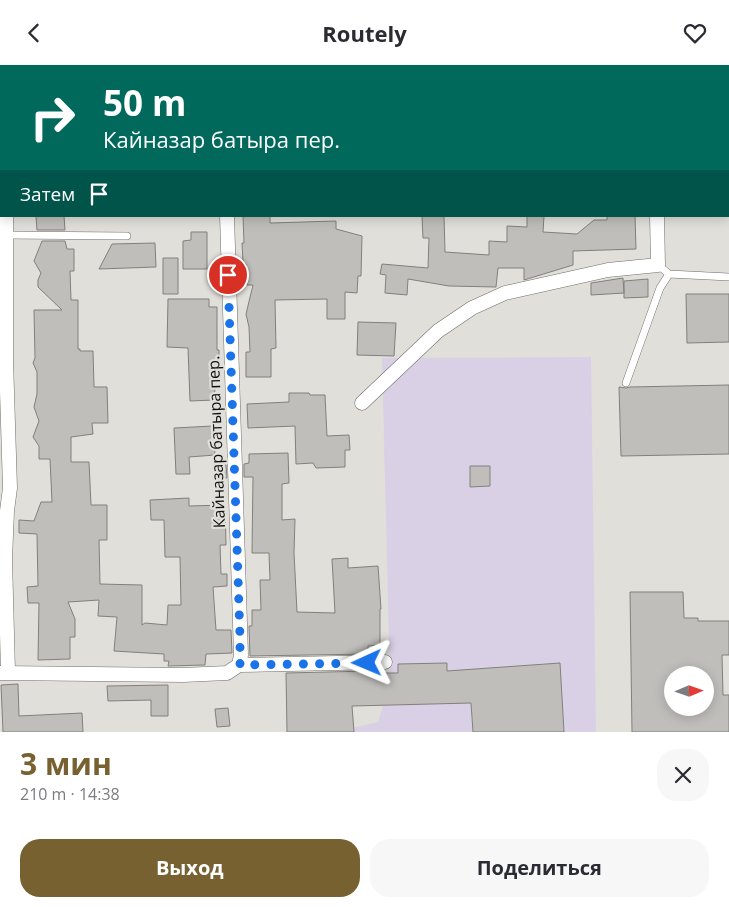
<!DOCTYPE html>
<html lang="ru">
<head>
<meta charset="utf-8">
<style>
  body { margin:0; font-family:"Open Sans",sans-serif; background:#f7f7f7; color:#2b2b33; height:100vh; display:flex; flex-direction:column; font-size:19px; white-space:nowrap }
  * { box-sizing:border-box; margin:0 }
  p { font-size:16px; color:#7c7c81 }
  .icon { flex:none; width:28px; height:28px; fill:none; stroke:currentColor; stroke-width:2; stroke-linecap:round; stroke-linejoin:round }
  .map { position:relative; height:667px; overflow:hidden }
  .details { display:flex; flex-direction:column; background:#fff; flex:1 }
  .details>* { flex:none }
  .top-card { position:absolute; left:0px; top:0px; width:730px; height:152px; box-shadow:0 2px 12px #0003; background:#00695c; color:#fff; overflow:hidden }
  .needle { width:32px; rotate:88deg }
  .tools { position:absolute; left:664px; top:601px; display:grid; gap:10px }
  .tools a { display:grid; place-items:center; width:50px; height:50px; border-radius:50%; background:#fff; box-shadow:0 2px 12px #0003; font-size:25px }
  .pin { position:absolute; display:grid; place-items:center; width:42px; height:42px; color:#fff; margin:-21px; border:2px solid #fff; border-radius:50%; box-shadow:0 1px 5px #0007 }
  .me { position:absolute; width:55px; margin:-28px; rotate:269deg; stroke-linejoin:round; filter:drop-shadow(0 0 4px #0008) }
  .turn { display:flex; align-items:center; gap:18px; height:105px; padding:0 20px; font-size:22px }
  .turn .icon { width:65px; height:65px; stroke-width:2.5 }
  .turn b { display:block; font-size:35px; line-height:42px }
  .then { display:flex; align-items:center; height:48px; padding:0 20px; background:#0003; gap:10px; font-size:19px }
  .round { display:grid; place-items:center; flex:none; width:52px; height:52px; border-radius:20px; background:#f7f7f7 }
  .head { display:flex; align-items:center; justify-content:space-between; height:85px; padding:0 20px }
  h1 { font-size:30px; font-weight:700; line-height:38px; color:#776131 }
  .cta { display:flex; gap:10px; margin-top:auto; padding:10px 20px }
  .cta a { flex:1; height:58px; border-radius:20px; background:#776131; color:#fff; font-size:20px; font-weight:700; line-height:58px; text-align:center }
  .cta a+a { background:#f7f7f7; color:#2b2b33 }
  header { display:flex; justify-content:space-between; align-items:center; height:65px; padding:0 20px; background:#fff; font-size:22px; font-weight:700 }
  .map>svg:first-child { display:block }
  .industrial { fill:#dad0e5 }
  .building { fill:#bfbeba; stroke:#81807c; fill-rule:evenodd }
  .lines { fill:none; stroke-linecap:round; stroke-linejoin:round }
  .service-casing { stroke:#706e6a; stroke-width:8 }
  .minor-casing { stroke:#706e6a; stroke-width:15 }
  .service { stroke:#fff; stroke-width:7 }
  .minor { stroke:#fff; stroke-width:14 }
  .route { stroke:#1a73e8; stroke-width:9; stroke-dasharray:0 16.2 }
  .labels { text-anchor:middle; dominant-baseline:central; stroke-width:4.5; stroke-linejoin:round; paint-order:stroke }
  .street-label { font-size:16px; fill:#10100f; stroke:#e0dfda }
</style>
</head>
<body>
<header><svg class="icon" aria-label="back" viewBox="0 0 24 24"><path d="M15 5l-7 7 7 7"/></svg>Routely<svg class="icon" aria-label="heart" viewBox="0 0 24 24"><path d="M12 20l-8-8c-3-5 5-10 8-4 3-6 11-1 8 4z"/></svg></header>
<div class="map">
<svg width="729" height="667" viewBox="0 0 729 667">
  <rect width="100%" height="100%" fill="#e0dfda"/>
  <path class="industrial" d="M 591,292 L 596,667 L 316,667 L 344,665 L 378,657 L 390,618 L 382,293 Z"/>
  <path class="building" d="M 36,151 L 64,151 L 65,165 L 37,165 Z
    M 243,151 L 270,151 L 270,158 L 336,156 L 336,164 L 362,171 L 361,211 L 358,211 L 357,228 L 345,227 L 345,254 L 327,254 L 327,234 L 275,235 L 276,283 L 271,284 L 271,312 L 246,312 L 246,287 L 250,287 L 249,262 L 246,249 L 253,220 L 247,220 L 246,199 L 243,197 L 242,178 L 244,178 Z
    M 422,151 L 444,151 L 445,187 L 489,190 L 489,176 L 507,177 L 507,161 L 527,162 L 527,151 L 544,151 L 543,167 L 577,169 L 594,155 L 607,155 L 607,151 L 635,151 L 636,184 L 573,186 L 573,200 L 524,215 L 524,203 L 498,203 L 496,222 L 449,221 L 408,214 L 407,230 L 385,228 L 386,210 L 380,209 L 382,199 L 428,203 L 429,173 L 423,173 Z
    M 191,167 L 207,167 L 207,204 L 183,204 L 183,176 L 191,175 Z
    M 42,176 L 65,176 L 67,184 L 74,184 L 74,206 L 70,206 L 71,235 L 78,235 L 78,284 L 80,284 L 80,286 L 93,286 L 94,322 L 107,322 L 108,358 L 92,358 L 93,369 L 71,372 L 71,397 L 89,397 L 91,440 L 107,440 L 107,475 L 99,475 L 100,519 L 142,520 L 142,560 L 145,558 L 167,560 L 168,540 L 181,540 L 180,492 L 165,492 L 164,455 L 151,455 L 150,435 L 189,433 L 189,441 L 225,440 L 226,480 L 220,480 L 221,509 L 227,509 L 227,521 L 213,522 L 216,565 L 231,565 L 232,588 L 206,589 L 205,600 L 168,601 L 169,596 L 164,596 L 164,589 L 114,586 L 117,552 L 98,551 L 99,535 L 68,537 L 75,554 L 75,572 L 70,572 L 70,594 L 38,595 L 39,538 L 28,538 L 27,522 L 38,521 L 37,469 L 19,468 L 19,455 L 34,456 L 41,437 L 52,437 L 50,394 L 39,394 L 39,381 L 33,372 L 39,356 L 34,342 L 37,329 L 37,307 L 33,298 L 35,293 L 34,245 L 62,245 L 38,222 L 38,215 L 41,208 L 34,196 Z
    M 155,178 L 156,202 L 99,204 L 112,179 Z
    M 163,193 L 178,193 L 178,229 L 163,229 Z
    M 623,213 L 624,228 L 591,230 L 591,218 Z
    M 648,214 L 648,232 L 624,233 L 624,216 Z
    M 686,229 L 729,229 L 729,277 L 687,278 Z
    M 168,234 L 209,234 L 209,242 L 217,242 L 217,285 L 219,285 L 219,298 L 214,298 L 215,335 L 190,336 L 188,283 L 167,282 Z
    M 358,257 L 396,258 L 394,291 L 357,290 Z
    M 729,320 L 729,389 L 621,391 L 619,322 L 626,323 L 630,322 Z
    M 289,328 L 309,328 L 310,330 L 325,330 L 327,371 L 349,370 L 350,385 L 345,385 L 345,402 L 316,403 L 313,398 L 296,399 L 295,361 L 248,363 L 247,339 L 289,337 Z
    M 213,361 L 215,390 L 189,392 L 190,409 L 176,409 L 174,363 Z
    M 288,388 L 289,418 L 282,419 L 282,455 L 295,454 L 294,488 L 297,547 L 335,548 L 332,494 L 348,493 L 348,503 L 378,501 L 381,544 L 380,544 L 380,580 L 368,581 L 368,589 L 250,591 L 249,561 L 252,561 L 252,545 L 261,545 L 260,515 L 270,515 L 269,488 L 252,488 L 253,412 L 244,412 L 244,399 L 249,398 L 249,389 Z
    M 215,400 L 226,400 L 227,413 L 216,413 Z
    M 470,401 L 490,401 L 490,421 L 470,422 Z
    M 630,527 L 683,527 L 684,553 L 698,553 L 698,556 L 729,556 L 729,590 L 722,590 L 723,630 L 729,630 L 729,667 L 632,667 ZM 672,610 L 705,610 L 705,642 L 672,642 Z
    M 447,598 L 447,606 L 560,598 L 564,667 L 473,667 L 471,638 L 352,641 L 354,667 L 287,667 L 286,608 L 369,606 L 369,608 L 398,608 L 398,599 Z
    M 18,619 L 19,651 L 82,648 L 83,667 L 3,667 L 1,620 Z
    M 168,620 L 168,651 L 151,651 L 151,635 L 108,636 L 107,621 Z
    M 228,643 L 230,661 L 217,662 L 215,644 Z"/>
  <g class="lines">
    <g class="service-casing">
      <path id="service" d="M 6,170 L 127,171
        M 658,200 L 669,209 L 729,212
        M 626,318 L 660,223 L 669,209"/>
    </g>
    <g class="minor-casing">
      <path id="minor" d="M 217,0 L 218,1
        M 703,0 L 705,1
        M 685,1 L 686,0
        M 0,9 L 1,5
        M 0,44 L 1,50
        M 6,151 L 6,295 L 10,423 L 7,446 L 5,494 L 8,607
        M 227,151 L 241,590 L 239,600
        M 362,338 L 438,266 L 472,243 L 505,228 L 608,205 L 658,200 L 657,151
        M 0,608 L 183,610 L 227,608 L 239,600 L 385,597"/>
    </g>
    <use href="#service" class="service"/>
    <use href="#minor" class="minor"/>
  </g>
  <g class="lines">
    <path class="route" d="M 228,210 L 240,572 L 240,600 L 367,598"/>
  </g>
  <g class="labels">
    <g class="street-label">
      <text transform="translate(216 377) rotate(-92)">Кайназар батыра пер.</text>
    </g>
  </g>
</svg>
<div class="tools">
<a><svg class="needle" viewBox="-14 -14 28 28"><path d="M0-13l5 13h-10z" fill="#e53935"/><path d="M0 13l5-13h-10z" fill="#7c7c81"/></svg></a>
</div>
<div class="pin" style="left:228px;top:210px;background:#d93025"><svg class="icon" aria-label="arrive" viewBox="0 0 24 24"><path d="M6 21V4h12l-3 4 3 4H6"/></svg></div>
<svg class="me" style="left:367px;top:598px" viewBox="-20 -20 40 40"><path d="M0-17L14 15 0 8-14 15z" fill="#1a73e8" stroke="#fff" stroke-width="4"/></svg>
<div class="top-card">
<div class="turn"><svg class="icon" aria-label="right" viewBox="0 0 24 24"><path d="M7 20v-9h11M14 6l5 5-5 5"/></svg><div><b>50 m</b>Кайназар батыра пер.</div></div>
<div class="then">Затем<svg class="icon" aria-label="arrive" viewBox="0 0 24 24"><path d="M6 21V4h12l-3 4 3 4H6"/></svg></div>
</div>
</div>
<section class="details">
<div class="head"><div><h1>3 мин</h1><p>210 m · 14:38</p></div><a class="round"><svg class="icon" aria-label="close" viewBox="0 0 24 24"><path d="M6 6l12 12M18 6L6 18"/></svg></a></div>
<div class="cta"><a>Выход</a><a>Поделиться</a></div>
</section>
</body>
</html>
